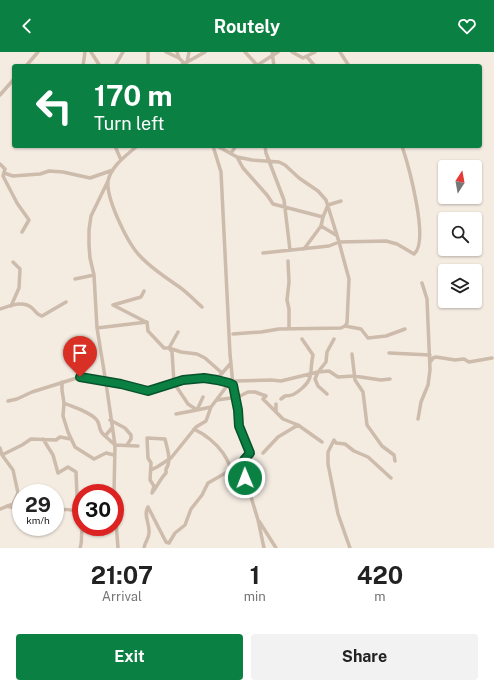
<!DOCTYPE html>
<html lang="en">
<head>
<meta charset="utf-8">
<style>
  body { margin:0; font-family:"Public Sans",sans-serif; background:#f2f2f2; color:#222; height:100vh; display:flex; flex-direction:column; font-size:15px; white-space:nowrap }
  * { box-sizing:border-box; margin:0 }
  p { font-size:13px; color:#767676 }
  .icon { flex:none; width:22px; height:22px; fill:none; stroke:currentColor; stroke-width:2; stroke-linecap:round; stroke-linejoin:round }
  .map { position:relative; height:496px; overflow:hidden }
  .sheet { display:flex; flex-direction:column; background:#fff; flex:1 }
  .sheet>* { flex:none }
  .top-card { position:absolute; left:12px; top:12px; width:470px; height:84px; border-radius:4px; box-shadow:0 1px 3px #0004; background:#0b8043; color:#fff; overflow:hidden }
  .needle { width:26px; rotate:11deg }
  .controls { position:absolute; left:438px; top:108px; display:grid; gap:8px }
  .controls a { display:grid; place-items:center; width:44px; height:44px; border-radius:4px; background:#fff; box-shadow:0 1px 3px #0004; font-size:20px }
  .speed { position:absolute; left:12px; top:432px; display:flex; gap:8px; font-size:20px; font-weight:700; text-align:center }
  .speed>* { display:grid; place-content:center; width:52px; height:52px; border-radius:50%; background:#fff; box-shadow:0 1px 3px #0004; line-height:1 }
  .speed small { font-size:10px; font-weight:400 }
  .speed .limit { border:6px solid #d22; background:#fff; color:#111 }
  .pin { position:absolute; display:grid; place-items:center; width:34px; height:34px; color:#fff; margin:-41px -17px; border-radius:50% 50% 50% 0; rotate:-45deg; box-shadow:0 0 4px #0007 }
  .pin .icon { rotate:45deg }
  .me { position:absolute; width:44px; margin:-22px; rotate:359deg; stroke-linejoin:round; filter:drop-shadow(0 0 3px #0008) }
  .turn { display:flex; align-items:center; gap:14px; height:84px; padding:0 16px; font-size:18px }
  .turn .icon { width:52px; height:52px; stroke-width:2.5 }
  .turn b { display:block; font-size:28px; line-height:34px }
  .eta { display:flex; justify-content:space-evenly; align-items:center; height:68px; text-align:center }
  .eta b { font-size:24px; font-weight:700; line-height:28px }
  .primary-button { display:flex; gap:8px; margin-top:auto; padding:8px 16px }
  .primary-button a { flex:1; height:46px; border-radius:4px; background:#0b8043; color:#fff; font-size:16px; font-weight:700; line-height:46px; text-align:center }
  .primary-button a+a { background:#f2f2f2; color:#222 }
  header { display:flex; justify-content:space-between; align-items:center; height:52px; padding:0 16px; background:#0b8043; color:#fff; font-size:18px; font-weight:700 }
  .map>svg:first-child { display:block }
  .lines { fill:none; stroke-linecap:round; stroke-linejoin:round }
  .street { stroke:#cdbbac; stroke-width:3.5 }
  .route-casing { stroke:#07532c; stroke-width:10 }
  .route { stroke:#0b8043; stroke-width:7 }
</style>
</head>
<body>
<header><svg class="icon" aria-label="back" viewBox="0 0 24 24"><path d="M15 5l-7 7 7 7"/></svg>Routely<svg class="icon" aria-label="heart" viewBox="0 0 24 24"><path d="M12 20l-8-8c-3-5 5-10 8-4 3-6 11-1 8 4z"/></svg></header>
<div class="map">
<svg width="494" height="496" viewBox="0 0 494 496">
  <rect width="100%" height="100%" fill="#f4ebe1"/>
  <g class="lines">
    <path class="street" d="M 91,0 L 100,14
      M 166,0 L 179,6
      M 177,0 L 179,6 L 184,11
      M 245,0 L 257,13
      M 272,0 L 274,14
      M 292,0 L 303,6 L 315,0
      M 340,0 L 349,14
      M 307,5 L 315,14
      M 187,10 L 189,0
      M 26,14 L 38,0
      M 83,14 L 85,0
      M 115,14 L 123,0
      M 148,14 L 148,0
      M 180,14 L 205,0
      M 256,14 L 278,0
      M 0,43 L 14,27
      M 115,94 L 121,108
      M 137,94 C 127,103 111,114 108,129 C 106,147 128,192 140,204 C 151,216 165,225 178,234 C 187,240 194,248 202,255
      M 213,94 L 221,120 L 230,302 L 233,333 L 238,358 L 239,374 L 250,401 L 244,408 L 245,425 L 258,468 L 264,496
      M 217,94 L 237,105 L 252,108 L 279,110 L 285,113 L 299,126 L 318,139 L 326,148 L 339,190 L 386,189 L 397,192 L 414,202 C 430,190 408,112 402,94
      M 265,94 L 266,101 L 284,148 L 290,198
      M 229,100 L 231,101 L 236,94
      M 237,105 L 243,116 L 267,143 L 273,152 L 323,165 L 328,153 L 341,149
      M 0,112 L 5,117 L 3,124 L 17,151 L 29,168 L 22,180
      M 4,121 L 13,124 L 40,122 L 49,119 L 63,120 L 90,126 L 113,118
      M 108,129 L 91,164 L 89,178 L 89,193 L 90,206 L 94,223 L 97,276 L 106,331 L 115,393 L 114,441
      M 323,165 L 321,174 L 336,183
      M 304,197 L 321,174
      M 288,209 L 289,230 L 287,248 L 289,257 L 289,277
      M 75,227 L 94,223
      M 113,253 L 146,270
      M 113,253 L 141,245 L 144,239
      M 11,254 L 19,236 L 20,217 L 13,210
      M 0,257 C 10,254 23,248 32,256 C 37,260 35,262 42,264 L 66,250
      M 147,270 L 148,279 L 164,296 L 169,296 L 181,300 L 197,302 L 205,306 L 222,321
      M 345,274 L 361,277 L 368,286 L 386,284 L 405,277
      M 97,276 L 147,270
      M 178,280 L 169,296 L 172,300 L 174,331 L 188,352 L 197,358 L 211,355
      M 233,282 L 261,280 L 279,277 L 341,276 L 345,274 L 347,271 L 349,227 L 339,190 L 329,194 L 263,201
      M 389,301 L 430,303
      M 352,302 L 355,328 L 363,340 L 367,373 L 382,394 L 394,403 L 395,409
      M 431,309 L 433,306 L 436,305 L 455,308 L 464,307 L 469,310 L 492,306
      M 217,327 L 231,311
      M 233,329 L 271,328 L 281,329 L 318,320 L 326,310 L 327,300 L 334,287
      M 62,330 L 62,338 L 64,351 L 63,364 L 68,380 L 75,395 L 94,407 L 106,401 L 114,403
      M 327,342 L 318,334 L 315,327 L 318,320 L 329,319 L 338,325 L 354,324 L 381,328 L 390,327
      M 281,347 L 285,344 C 292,344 295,342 300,338 C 315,326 309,320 313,303 L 302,287
      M 217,348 L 238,345 L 248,340 L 255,340 L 266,344 L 263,347 L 276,360
      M 8,349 L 17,347 L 32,340 L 80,325 L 121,332 L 148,339 L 183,328 L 204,326 L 217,327 L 229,331 L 233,333
      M 64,351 C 73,355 94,361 98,370 C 101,377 98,378 105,384
      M 276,352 L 276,360 L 283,367 L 298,373 L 322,390
      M 176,362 L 197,358 L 203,345
      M 418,367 L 421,350 L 428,333 L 430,318 L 427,247 L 422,231
      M 110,368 L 125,376 L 131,383 L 131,387 L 127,393
      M 112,376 L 105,384 L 115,393 L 138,394
      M 194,377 C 206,383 215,390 223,401 C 233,416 228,419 247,430
      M 147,386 L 165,387 C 167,396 172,409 166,417 L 166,421 C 160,427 157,435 152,441 L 154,434 L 150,428 L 151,411 L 148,406 Z
      M 43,387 L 53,403 L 58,421 L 68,415 L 76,420 L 77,444 L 81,447
      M 0,396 L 2,403 L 13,418 L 18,441 L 13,452 L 0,457
      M 263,401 L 278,385 L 298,373
      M 2,403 L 22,393 L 31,387 L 56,388 L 60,385 L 71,387
      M 151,418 L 157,415 L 171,406 L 196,375 L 206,369 L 211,355 L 230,330
      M 7,454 L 21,458
      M 148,455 L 166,490 L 169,491 L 175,481 L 185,473 L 191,457 L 202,443 L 208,431 L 231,418 L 244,408
      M 115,457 L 118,496
      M 55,459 C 66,456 72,457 81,463
      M 259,469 L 276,496
      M 80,496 C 83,489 80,482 83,475
      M 144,496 C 145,490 149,486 149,481 C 150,472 143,463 148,455
      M 350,496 L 338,462 L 328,412 L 328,400 L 334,388 L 336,391 L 345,392 L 354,399 L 368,405 L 391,426"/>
  </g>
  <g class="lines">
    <g class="route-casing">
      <path id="route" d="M 80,325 L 121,332 L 148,339 L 183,328 L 204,326 L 217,328 L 229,331 L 233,333 L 238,358 L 239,374 L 250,401 L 244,408 L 245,426"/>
    </g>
    <use href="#route" class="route"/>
  </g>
</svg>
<div class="controls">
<a><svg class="needle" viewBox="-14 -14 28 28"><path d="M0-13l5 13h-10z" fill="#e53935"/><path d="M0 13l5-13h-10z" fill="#767676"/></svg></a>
<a><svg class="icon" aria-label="search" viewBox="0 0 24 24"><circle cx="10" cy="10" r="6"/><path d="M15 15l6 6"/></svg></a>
<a><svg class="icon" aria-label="layers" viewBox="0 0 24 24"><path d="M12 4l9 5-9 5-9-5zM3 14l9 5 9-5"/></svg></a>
</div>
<div class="speed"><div>29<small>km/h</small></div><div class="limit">30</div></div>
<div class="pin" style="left:80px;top:325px;background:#d93025"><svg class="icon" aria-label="arrive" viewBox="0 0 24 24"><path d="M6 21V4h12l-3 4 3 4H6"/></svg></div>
<svg class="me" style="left:245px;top:426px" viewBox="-20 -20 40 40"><circle r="17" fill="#0b8043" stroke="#fff" stroke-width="3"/><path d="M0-11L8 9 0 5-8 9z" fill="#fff"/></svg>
<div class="top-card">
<div class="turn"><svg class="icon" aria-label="left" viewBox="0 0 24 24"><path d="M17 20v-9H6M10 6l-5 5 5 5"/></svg><div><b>170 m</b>Turn left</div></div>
</div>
</div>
<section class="sheet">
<div class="eta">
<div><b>21:07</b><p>Arrival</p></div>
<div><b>1</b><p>min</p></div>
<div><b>420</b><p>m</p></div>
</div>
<div class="primary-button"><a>Exit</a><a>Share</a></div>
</section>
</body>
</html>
